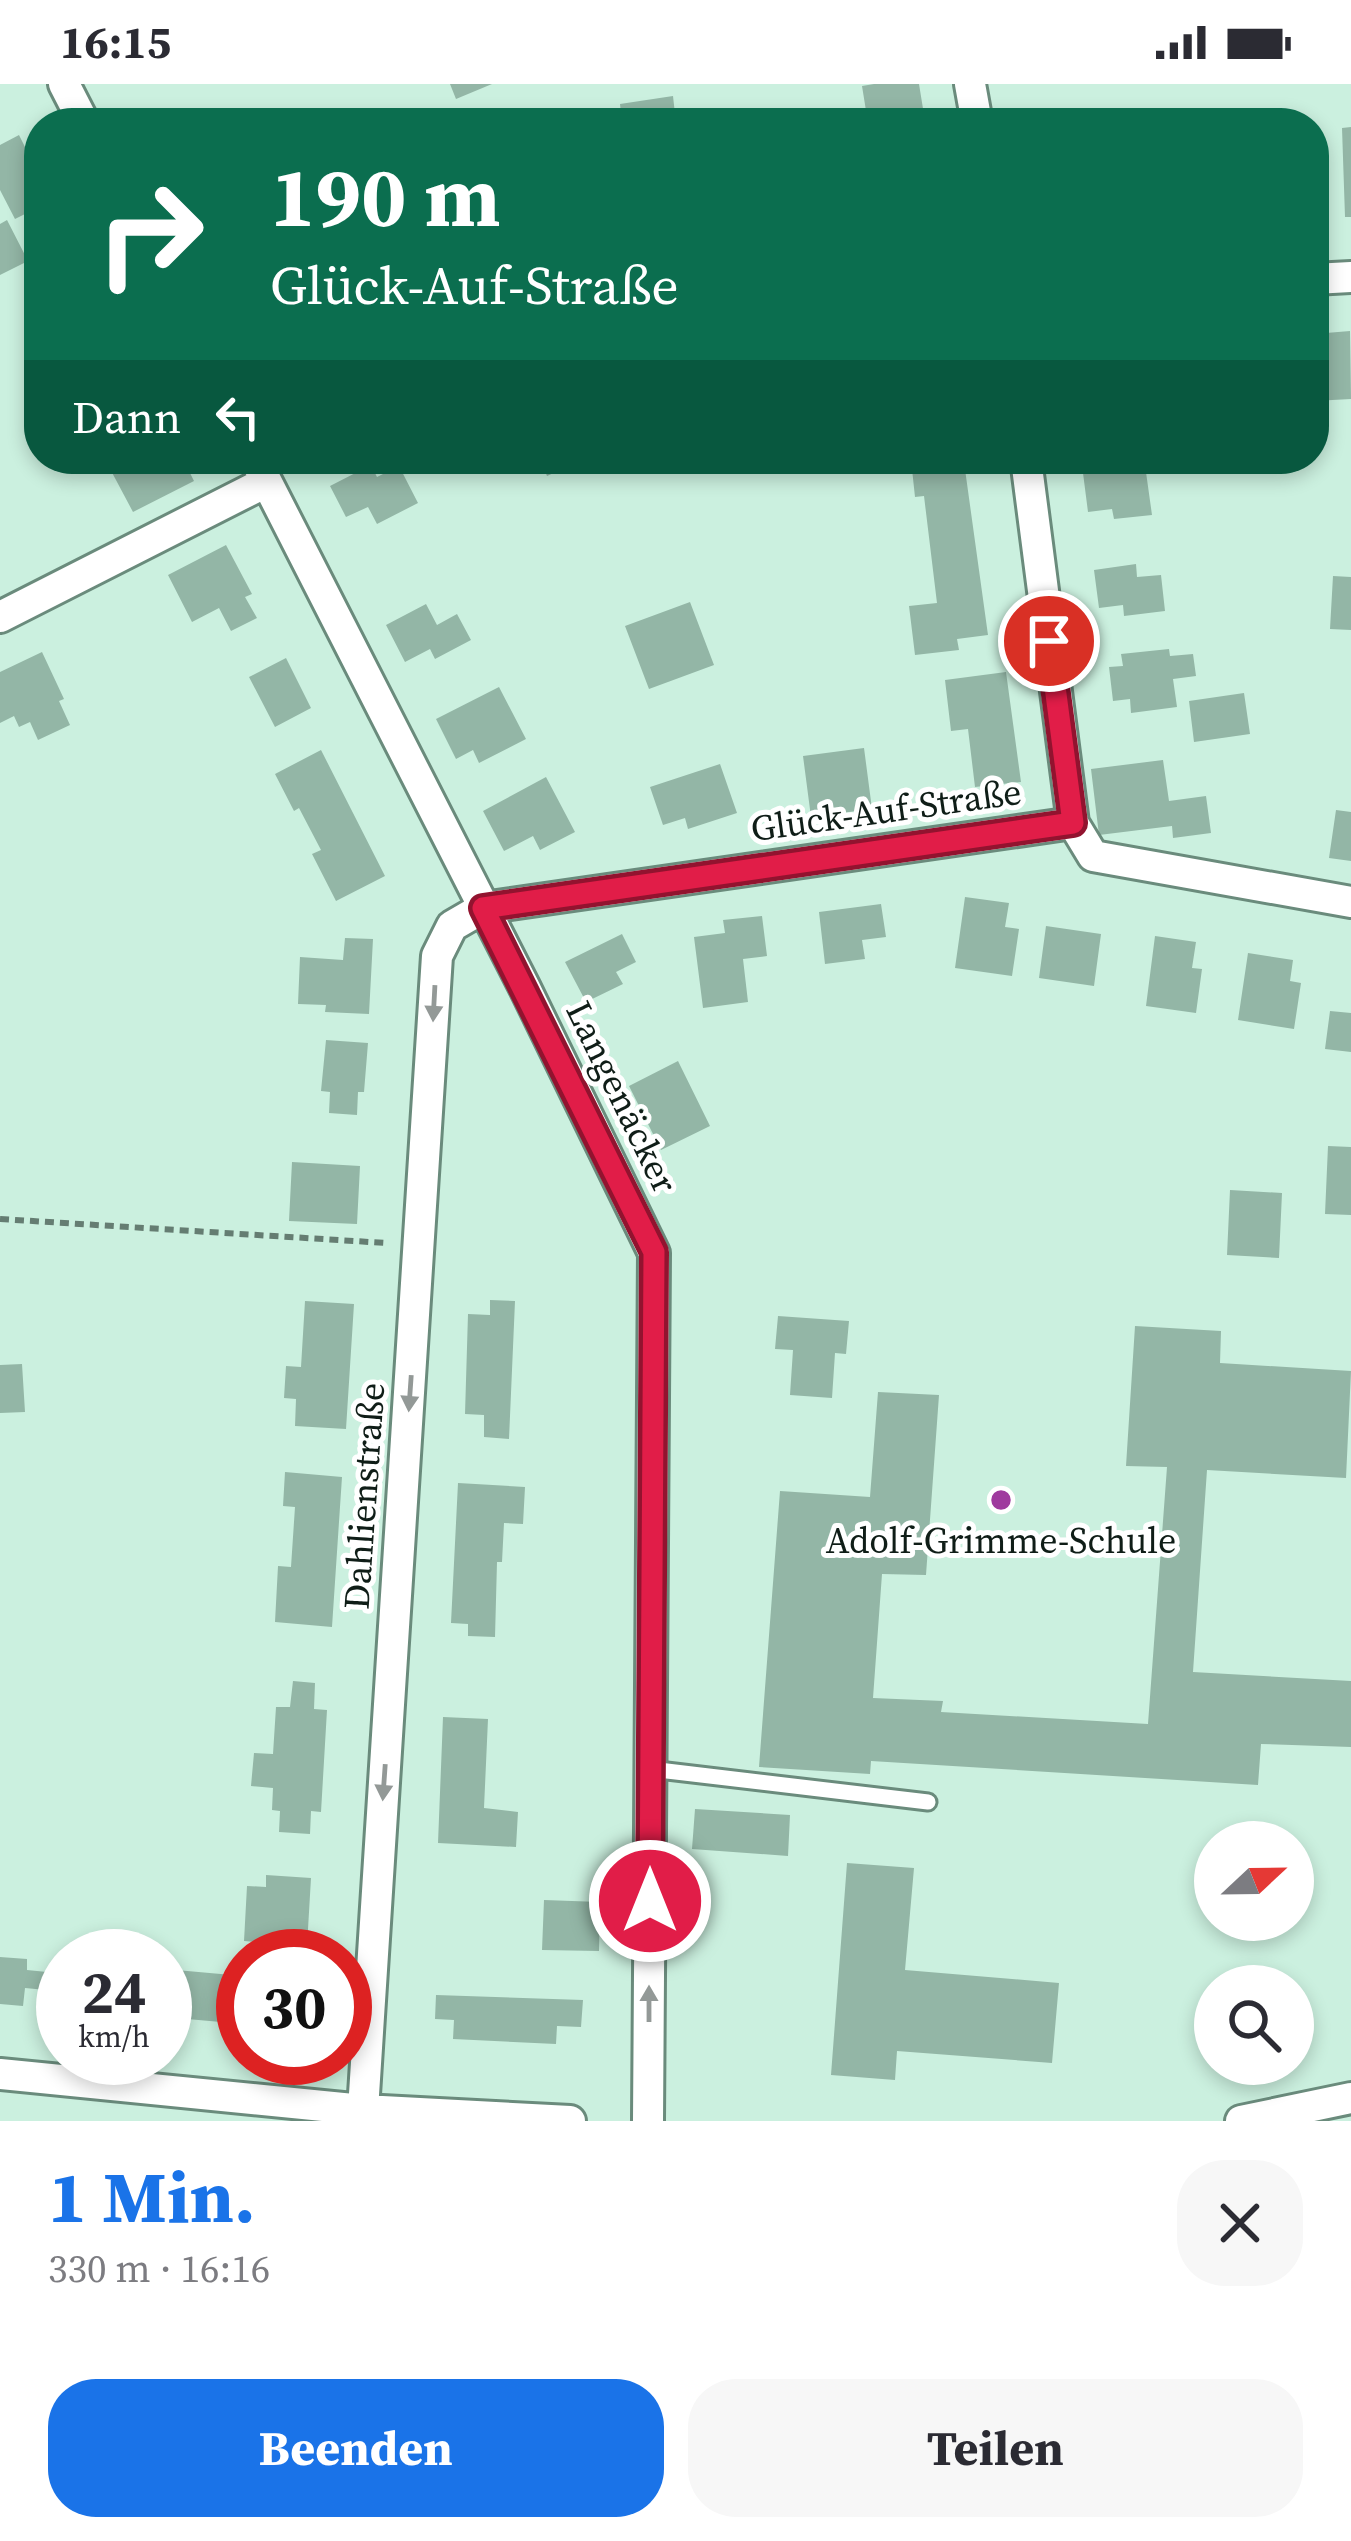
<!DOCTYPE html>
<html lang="de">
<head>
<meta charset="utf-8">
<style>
  body { margin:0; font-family:"Source Serif 4",serif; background:#f7f7f7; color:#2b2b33; height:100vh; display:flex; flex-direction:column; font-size:45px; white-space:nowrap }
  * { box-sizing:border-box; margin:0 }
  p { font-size:39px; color:#7c7c81 }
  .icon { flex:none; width:66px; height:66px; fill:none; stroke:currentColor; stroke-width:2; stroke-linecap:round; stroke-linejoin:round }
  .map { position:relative; height:2037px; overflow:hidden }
  .sheet { display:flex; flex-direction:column; background:#fff; flex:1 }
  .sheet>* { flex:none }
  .guide { position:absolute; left:24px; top:24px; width:1305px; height:366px; border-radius:48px; box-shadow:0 6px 18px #0003; background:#0b6e4f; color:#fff; overflow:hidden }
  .needle { width:78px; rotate:68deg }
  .buttons { position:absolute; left:1194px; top:1737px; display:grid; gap:24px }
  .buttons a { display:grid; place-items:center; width:120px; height:120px; border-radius:50%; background:#fff; box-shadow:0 6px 18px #0003; font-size:60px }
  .speed { position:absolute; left:36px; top:1845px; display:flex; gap:24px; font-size:60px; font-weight:700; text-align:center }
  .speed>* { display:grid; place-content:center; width:156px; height:156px; border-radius:50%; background:#fff; box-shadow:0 6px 18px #0003; line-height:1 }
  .speed small { font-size:30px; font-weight:400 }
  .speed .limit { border:18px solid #d22; background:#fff; color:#111 }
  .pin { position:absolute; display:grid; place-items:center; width:102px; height:102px; color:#fff; margin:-51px; border:6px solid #fff; border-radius:50%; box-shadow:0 3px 12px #0007 }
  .me { position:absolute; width:132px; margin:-66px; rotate:0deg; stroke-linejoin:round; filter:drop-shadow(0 0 9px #0008) }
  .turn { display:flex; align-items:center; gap:42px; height:252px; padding:0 48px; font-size:54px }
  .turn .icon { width:156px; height:156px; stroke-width:2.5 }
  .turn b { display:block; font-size:84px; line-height:102px }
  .then { display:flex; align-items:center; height:114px; padding:0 48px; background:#0003; gap:24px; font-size:45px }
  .round { display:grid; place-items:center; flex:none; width:126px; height:126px; border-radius:48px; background:#f7f7f7 }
  .summary { display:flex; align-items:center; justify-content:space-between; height:204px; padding:0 48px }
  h1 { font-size:72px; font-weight:700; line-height:90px; color:#1a73e8 }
  .button { display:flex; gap:24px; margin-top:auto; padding:24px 48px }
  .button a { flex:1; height:138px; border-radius:48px; background:#1a73e8; color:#fff; font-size:48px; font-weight:700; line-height:138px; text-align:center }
  .button a+a { background:#f7f7f7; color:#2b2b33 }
  .status { display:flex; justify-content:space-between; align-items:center; height:84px; padding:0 60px; background:#fff; direction:ltr }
  .status svg { height:33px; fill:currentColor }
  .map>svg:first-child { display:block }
  .building { fill:#93b6a6 }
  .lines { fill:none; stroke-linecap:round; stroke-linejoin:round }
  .service-casing { stroke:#6a8b7c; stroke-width:21 }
  .minor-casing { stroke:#6a8b7c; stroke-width:36 }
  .path { stroke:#657d72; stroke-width:6; stroke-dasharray:9 6; stroke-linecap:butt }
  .service { stroke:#fff; stroke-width:15 }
  .minor { stroke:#fff; stroke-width:30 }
  .oneway { fill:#939997 }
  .route-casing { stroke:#92132f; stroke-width:30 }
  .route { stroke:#e11d48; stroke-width:21 }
  .poi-dot { fill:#9f3a9e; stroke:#fff; stroke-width:4.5 }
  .labels { text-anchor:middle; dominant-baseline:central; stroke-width:10; stroke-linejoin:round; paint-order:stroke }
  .street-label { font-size:36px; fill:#0f1d17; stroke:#fff }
  .poi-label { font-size:36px; fill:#0f1d17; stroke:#fff }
</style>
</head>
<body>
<div class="status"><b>16:15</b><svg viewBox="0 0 49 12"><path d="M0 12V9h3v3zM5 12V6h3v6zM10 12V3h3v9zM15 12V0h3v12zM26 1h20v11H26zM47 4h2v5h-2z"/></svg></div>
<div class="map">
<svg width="1351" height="2037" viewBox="0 0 1351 2037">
  <rect width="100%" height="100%" fill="#cbf0df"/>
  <path class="building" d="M 450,0 L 492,0 L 456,15 Z
    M 874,0 L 919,0 L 925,37 L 868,39 L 862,2 Z
    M 673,12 L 676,39 L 622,39 L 620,20 Z
    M 1351,43 L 1351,133 L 1345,133 L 1342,44 Z
    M 19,51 L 39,91 L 39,123 L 15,135 L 0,106 L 0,61 Z
    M 7,136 L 28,177 L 0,191 L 0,140 Z
    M 1350,247 L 1351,315 L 1314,317 L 1314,250 Z
    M 119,375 L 183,375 L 194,397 L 133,428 L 108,381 Z
    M 540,375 L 584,375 L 547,392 Z
    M 964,378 L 988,551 L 957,555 L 959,566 L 915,571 L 909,522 L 937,519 L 924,412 L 915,413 L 912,385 Z
    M 371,381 L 377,393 L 399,382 L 418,419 L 377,440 L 368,423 L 346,433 L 330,402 Z
    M 1145,381 L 1152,431 L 1114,435 L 1112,425 L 1088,428 L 1083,389 Z
    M 226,461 L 252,510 L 245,513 L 257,534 L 231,547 L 219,524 L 192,538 L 168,491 Z
    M 1136,480 L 1137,493 L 1161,491 L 1165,527 L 1124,532 L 1123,521 L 1099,524 L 1094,486 Z
    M 1333,492 L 1351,493 L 1351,546 L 1330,545 Z
    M 690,518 L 714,581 L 649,605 L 625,542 Z
    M 426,520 L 437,541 L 457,530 L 471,556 L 435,575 L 430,565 L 405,578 L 386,541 Z
    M 1169,565 L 1170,572 L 1193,570 L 1196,592 L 1173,595 L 1177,623 L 1131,629 L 1130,615 L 1113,617 L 1109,583 L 1123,582 L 1121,570 Z
    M 42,568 L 64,615 L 59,617 L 70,641 L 38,656 L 30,638 L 19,643 L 14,632 L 0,639 L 0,588 Z
    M 286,574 L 311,624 L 275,643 L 249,593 Z
    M 1006,588 L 1021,698 L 975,703 L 968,645 L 951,647 L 945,596 Z
    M 499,603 L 526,655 L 479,679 L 473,666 L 456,675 L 436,635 Z
    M 1244,609 L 1250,650 L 1194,658 L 1189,617 Z
    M 864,664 L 872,725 L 811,733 L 803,672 Z
    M 321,666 L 385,792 L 336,817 L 312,770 L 321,766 L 299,724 L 294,727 L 275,690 Z
    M 1163,676 L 1169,717 L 1206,712 L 1211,749 L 1173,754 L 1172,742 L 1099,751 L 1091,685 Z
    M 720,680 L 737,729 L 688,745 L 685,734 L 663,741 L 650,703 Z
    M 546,693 L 575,748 L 540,766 L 533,752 L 504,767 L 483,727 Z
    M 1336,726 L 1351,728 L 1351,777 L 1329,774 Z
    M 965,813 L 1009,819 L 1005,843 L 1019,845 L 1012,892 L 955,884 Z
    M 881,820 L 886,853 L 862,856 L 865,875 L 825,880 L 819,828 Z
    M 762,832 L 767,872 L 743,875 L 748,918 L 703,924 L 694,853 L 725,849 L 723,836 Z
    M 1046,842 L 1101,850 L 1094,902 L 1039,894 Z
    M 622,850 L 636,878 L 616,888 L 623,900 L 586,918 L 565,878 Z
    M 1155,852 L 1196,858 L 1192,884 L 1202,885 L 1196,929 L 1146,922 Z
    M 345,854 L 373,855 L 369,930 L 325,928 L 326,921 L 298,920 L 300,873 L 343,876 Z
    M 1248,869 L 1293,876 L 1290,897 L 1301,899 L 1294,945 L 1238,936 Z
    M 1330,927 L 1351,929 L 1351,968 L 1325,965 Z
    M 326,956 L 368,959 L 364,1008 L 358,1008 L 357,1031 L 329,1029 L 330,1008 L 321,1007 Z
    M 678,977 L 710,1042 L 661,1066 L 629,1002 Z
    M 1328,1062 L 1351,1063 L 1351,1131 L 1325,1130 Z
    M 292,1078 L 360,1082 L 357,1140 L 289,1137 Z
    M 1230,1106 L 1282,1109 L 1279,1174 L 1227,1171 Z
    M 490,1216 L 515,1217 L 509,1355 L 484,1353 L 484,1331 L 465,1330 L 468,1230 L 490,1231 Z
    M 305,1217 L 354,1220 L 346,1345 L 295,1342 L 296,1315 L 284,1314 L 286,1282 L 301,1283 Z
    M 778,1232 L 849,1237 L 846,1270 L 835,1269 L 832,1314 L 790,1311 L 793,1266 L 775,1265 Z
    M 1135,1242 L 1221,1247 L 1220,1279 L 1351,1287 L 1346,1394 L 1207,1386 L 1193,1588 L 1351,1597 L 1351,1663 L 1261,1660 L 1258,1701 L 871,1677 L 870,1690 L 759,1683 L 780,1407 L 870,1413 L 878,1308 L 939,1311 L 926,1491 L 882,1490 L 873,1614 L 943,1617 L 941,1628 L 1148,1640 L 1167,1383 L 1126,1382 Z
    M 22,1280 L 25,1328 L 0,1329 L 0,1281 Z
    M 285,1388 L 342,1393 L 332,1543 L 275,1538 L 278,1482 L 291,1483 L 295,1423 L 283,1422 Z
    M 458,1399 L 525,1403 L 523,1440 L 504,1439 L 502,1478 L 497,1478 L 495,1553 L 468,1552 L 468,1540 L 451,1539 Z
    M 293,1597 L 315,1599 L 314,1625 L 327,1626 L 321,1728 L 311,1727 L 310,1750 L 279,1748 L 280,1727 L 272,1726 L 273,1704 L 251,1702 L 254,1669 L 273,1670 L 276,1623 L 290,1623 Z
    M 443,1633 L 488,1635 L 484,1724 L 518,1728 L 516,1763 L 438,1759 Z
    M 695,1725 L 790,1731 L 788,1772 L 692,1765 Z
    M 847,1779 L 914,1784 L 905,1886 L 1059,1899 L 1052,1979 L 897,1967 L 895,1996 L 831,1991 Z
    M 266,1791 L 311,1794 L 307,1862 L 244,1857 L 247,1802 L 266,1803 Z
    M 544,1816 L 600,1818 L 599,1867 L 542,1866 Z
    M 0,1873 L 27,1875 L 27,1886 L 47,1888 L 46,1906 L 25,1904 L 23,1922 L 0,1920 Z
    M 165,1885 L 243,1892 L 243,1940 L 165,1933 Z
    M 436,1911 L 583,1916 L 581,1943 L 557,1942 L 556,1960 L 453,1955 L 454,1936 L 435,1935 Z"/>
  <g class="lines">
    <g class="service-casing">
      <path id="service" d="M 650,1685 L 928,1718"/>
    </g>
    <g class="minor-casing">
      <path id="minor" d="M 64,0 L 84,39
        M 970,0 L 977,39
        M 1314,195 L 1351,193
        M 255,375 L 525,904 L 654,1169 L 648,2037
        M 1026,375 L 1073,739 L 1093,772 L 1351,818
        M 0,533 L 266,398
        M 0,1990 L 363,2026 L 570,2037
        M 363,2026 L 437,872 L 452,842 L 483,824 L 1073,739
        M 1241,2037 L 1351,2014"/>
    </g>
    <path class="path" d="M 0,1135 L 386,1159"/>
    <use href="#service" class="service"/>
    <use href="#minor" class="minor"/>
  </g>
  <defs><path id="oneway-solid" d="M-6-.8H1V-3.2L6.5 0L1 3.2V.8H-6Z" transform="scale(3)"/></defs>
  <g class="oneway">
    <use href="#oneway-solid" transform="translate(434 919) rotate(93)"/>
    <use href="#oneway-solid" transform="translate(410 1309) rotate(94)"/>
    <use href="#oneway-solid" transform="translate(384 1698) rotate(94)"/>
    <use href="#oneway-solid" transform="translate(649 1920) rotate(-90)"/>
  </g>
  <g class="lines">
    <g class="route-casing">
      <path id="route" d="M 650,1817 L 654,1168 L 483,824 L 1073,739 L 1049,557"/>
    </g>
    <use href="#route" class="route"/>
  </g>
  <circle class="poi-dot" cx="1001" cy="1416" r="12"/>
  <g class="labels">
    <g class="street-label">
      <text transform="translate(886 726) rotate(-8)">Glück-Auf-Straße</text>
      <text transform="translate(622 1013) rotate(64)">Langenäcker</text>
      <text transform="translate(364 1412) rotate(-86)">Dahlienstraße</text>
    </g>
    <g class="poi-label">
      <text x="1001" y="1456">Adolf-Grimme-Schule</text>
    </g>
  </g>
</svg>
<div class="buttons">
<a><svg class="needle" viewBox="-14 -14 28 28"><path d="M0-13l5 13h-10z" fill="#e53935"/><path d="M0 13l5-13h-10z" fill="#7c7c81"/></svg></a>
<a><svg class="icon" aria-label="search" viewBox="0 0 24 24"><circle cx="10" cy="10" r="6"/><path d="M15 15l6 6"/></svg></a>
</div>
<div class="speed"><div>24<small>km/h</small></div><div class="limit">30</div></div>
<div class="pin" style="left:1049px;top:557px;background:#d93025"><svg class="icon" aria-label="arrive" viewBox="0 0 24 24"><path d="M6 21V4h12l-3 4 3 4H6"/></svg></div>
<svg class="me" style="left:650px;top:1817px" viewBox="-20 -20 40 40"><circle r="17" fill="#e11d48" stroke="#fff" stroke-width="3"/><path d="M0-11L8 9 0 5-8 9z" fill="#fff"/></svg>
<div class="guide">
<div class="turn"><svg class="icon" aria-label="right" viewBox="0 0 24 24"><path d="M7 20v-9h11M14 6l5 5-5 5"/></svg><div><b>190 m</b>Glück-Auf-Straße</div></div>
<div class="then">Dann<svg class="icon" aria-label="left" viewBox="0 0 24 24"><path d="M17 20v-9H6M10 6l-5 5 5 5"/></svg></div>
</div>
</div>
<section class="sheet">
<div class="summary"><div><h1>1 Min.</h1><p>330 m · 16:16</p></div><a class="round"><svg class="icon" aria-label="close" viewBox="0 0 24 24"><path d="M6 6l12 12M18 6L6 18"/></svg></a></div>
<div class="button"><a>Beenden</a><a>Teilen</a></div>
</section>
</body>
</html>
